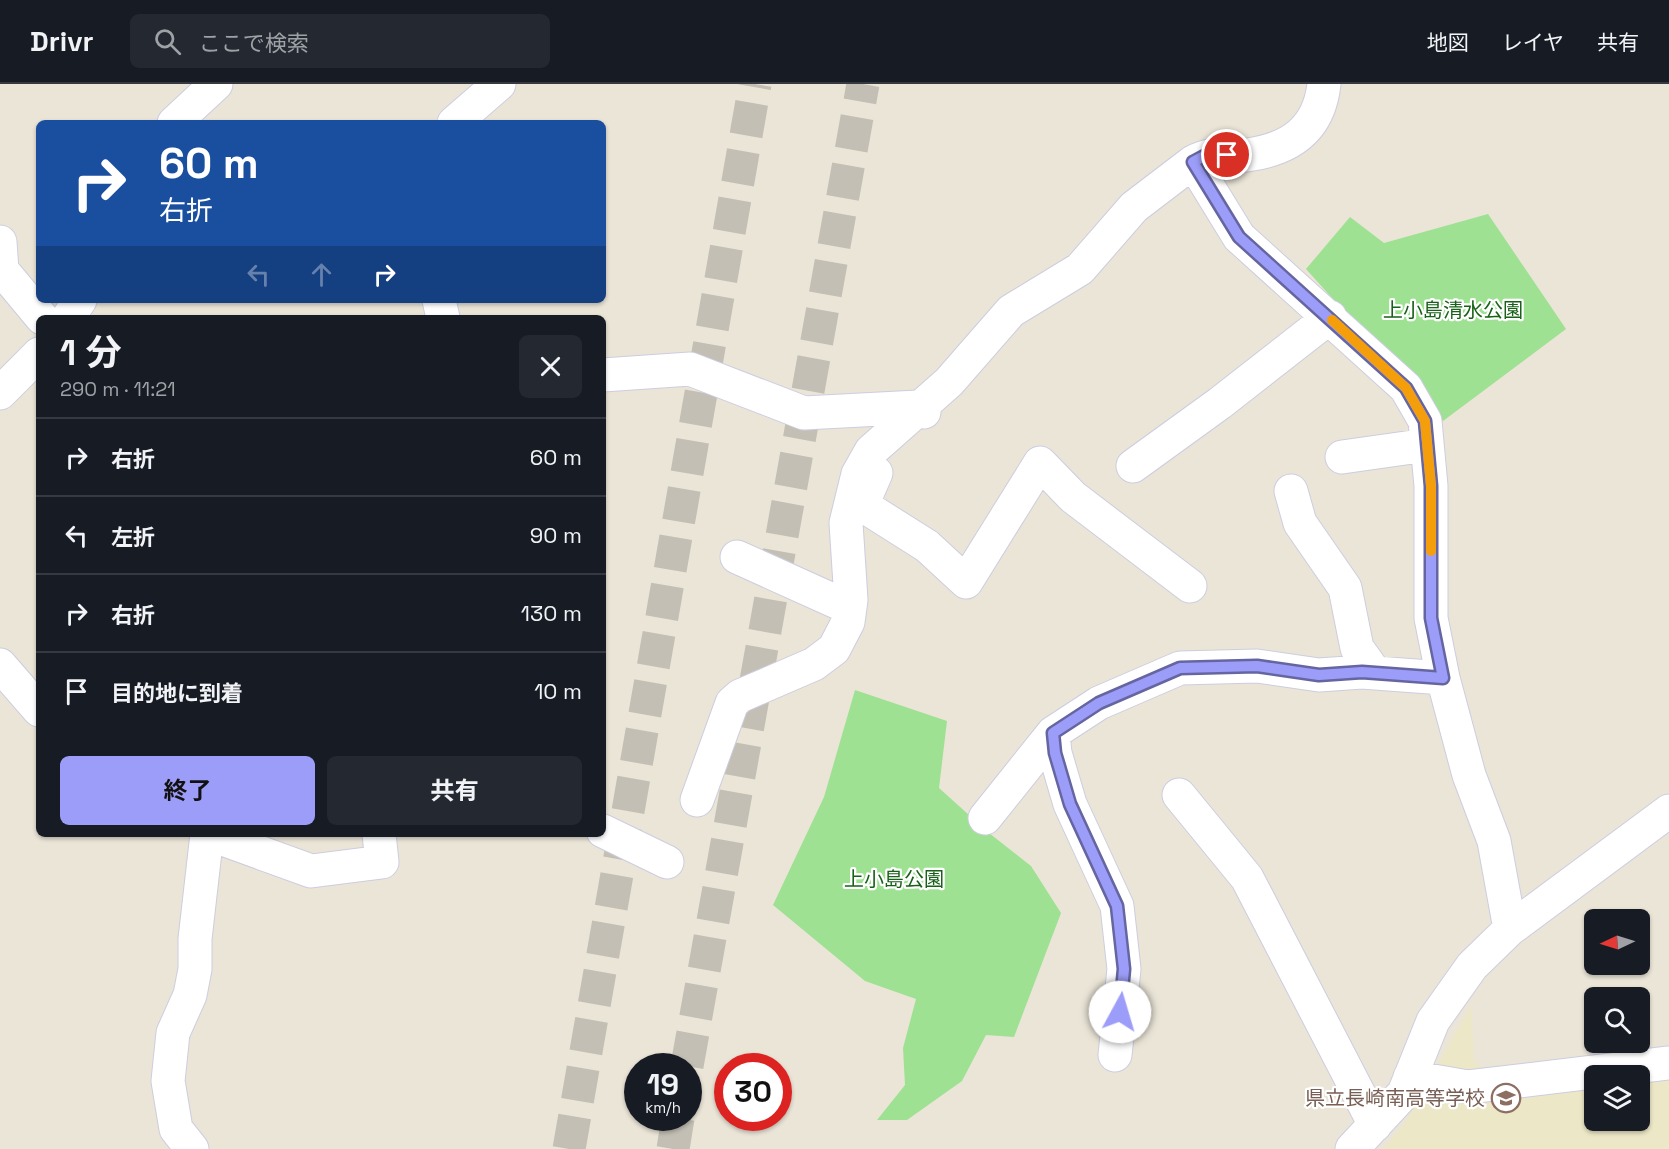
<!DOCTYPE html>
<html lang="ja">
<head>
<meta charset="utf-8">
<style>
  body { margin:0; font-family:"Space Grotesk","Noto Sans JP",sans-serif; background:#242831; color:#f1f3f6; height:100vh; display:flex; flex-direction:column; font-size:22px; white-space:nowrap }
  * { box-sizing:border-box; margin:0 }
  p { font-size:20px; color:#9ea1a6 }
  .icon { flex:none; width:33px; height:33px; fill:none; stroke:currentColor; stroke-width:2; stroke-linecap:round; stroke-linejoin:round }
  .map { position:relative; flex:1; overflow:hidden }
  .panel { position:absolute; left:36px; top:231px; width:570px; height:522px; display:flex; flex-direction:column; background:#171b24; border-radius:9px; box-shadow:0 2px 4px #0004 }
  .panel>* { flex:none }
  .guide { position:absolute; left:36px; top:36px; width:570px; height:183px; border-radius:9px; box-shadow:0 2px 4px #0004; background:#1a4fa0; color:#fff; overflow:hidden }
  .needle { width:39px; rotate:266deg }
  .controls { position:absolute; left:1584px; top:825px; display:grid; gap:12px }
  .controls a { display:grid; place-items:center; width:66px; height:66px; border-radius:9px; background:#171b24; box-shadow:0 2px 4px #0004; font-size:30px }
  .speed { position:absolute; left:624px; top:969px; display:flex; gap:12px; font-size:30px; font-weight:700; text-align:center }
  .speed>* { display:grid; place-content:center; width:78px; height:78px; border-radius:50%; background:#171b24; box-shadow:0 2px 4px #0004; line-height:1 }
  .speed small { font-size:15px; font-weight:400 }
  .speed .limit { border:9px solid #d22; background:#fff; color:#111 }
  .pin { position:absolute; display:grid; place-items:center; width:51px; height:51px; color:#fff; margin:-26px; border:3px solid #fff; border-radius:50%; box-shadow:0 2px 6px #0007 }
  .me { position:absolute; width:66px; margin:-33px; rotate:6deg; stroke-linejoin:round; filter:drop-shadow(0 0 4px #0008) }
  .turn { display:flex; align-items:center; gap:21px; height:126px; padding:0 24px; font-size:27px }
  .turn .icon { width:78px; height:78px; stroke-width:2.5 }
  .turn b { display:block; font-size:42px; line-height:51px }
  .lanes { display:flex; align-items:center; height:57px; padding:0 24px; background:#0003; justify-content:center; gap:30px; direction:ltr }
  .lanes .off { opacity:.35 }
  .round { display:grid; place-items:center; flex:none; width:63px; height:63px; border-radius:9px; background:#242831 }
  .overview { display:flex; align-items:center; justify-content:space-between; height:102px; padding:0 24px }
  h1 { font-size:36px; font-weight:700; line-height:45px }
  .button { display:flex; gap:12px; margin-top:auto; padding:12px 24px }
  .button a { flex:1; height:69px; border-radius:9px; background:#9c9df8; color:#111; font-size:24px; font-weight:700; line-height:69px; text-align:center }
  .button a+a { background:#242831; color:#f1f3f6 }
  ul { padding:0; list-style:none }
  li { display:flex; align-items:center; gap:18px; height:78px; padding:0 24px; border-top:2px solid #363941 }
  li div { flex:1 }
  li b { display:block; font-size:22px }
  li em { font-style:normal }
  header { display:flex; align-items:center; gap:36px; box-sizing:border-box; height:84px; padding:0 30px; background:#171b24; border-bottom:2px solid #363941 }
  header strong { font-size:28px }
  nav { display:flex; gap:33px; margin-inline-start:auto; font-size:21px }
  .search { width:420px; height:54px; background:#242831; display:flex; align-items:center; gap:15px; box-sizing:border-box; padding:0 21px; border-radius:9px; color:#9ea1a6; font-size:22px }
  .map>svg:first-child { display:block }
  .education { fill:#ece7c6; fill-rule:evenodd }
  .green { fill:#9ee192 }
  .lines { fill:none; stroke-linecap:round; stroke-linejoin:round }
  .highway-tunnel { stroke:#c3bfb4; stroke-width:33; stroke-dasharray:33 16; stroke-linecap:butt }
  .minor-casing { stroke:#cdcde0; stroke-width:35 }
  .minor { stroke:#fff; stroke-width:33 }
  .route-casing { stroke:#6566a1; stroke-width:15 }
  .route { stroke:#9c9df8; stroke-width:10 }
  .slow { stroke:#f59e0b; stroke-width:10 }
  .labels { text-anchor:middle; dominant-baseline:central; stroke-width:4.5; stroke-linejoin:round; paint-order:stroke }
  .park-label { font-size:20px; fill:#196118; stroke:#fff }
  .education-label { font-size:20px; fill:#785e54; stroke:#fff; text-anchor:end }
</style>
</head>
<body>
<header>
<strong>Drivr</strong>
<div class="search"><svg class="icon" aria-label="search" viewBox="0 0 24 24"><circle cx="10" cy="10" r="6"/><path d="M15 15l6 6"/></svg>ここで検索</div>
<nav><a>地図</a><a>レイヤ</a><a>共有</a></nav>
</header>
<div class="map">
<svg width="1669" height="1065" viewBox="0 0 1669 1065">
  <rect width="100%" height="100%" fill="#eae5d7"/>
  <path class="education" d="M 1471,922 L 1474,978 L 1496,991 L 1669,968 L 1669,1065 L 1384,1065 L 1405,1038 ZM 1594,992 L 1640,992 L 1640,1036 L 1594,1036 Z"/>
  <path class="green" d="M 1488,130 L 1566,245 L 1443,337 L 1306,185 L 1350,133 L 1384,159 Z
    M 855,606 L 947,637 L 939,704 L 989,749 L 1031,782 L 1061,829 L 1014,953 L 986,951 L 962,997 L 907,1036 L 877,1036 L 905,1001 L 903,964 L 916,915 L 865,897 L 773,821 L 824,713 Z"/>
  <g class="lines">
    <path class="highway-tunnel" d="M 687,982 L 863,0
      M 569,1065 L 755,0
      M 673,1065 L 678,1034"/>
    <g class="minor-casing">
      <path id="minor" d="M 174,39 L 216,0
        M 454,39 L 499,0
        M 1193,78 C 1217,65 1223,75 1247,71 C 1291,65 1319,45 1324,0
        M 0,158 L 2,186 L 42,234
        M 439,216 L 443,234
        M 68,234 L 80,216
        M 603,291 L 690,285 L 804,329 L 918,323 L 924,328
        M 0,309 L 39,270
        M 1342,373 L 1427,361
        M 1133,382 L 1220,319 L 1330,233
        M 876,389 L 865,414 L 870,426 L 927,462 L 966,498 L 1040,379 L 1073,413 L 1190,502
        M 1291,407 L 1300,439 L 1345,504 L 1357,564 L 1375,589
        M 737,473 L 850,524
        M 0,581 L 39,626
        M 1053,649 L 1055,669 L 1070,720 L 1117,822 L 1124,885 L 1115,971
        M 1179,711 L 1247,794 L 1375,1041
        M 697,716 L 732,619 L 740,612 L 814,580 L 834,565 L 848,538 L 851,516 L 846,439 L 858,390 L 871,367 L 949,298 L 1011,227 L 1080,185 L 1134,123 L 1193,78 L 1239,153 L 1406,304 L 1425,337 L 1431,402 L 1431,534 L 1443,594 L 1469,691 L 1494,757 L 1510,845
        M 985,734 L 1053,649 L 1099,619 L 1180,584 L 1257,582 L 1319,591 L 1362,588 L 1443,594
        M 603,747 L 667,778
        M 209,750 L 311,787 L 382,778 L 379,750
        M 1410,993 L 1468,1003 L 1669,979
        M 192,1065 L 176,1045 L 168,997 L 173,949 L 190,911 L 195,885 L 195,855 L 207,750
        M 1352,1065 L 1404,1009 L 1433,937 L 1472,882 L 1510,845 L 1669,727"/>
    </g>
    <use href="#minor" class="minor"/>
  </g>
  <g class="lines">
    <g class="route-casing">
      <path id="route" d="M 1120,928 L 1124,885 L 1117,822 L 1070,720 L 1055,669 L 1053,649 L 1099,619 L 1180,584 L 1257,582 L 1319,591 L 1362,588 L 1443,594 L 1431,534 L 1431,402 L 1425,337 L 1406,304 L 1239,153 L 1193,78 L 1208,70 L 1227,71"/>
    </g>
    <use href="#route" class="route"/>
    <path class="slow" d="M 1332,236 L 1406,304 L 1425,337 L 1431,402 L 1431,467"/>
  </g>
  <defs>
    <g id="school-ring" transform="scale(1.5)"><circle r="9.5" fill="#fff" stroke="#8d6e63" stroke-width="1.5"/><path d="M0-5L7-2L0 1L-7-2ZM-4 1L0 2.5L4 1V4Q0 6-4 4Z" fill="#8d6e63"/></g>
  </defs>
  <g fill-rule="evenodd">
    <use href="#school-ring" x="1506" y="1014"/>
  </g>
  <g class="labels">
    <g class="park-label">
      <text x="1453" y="226">上小島清水公園</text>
      <text x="894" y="795">上小島公園</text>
    </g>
    <g class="education-label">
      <text x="1485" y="1014">県立長崎南高等学校</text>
    </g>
  </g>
</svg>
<div class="controls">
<a><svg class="needle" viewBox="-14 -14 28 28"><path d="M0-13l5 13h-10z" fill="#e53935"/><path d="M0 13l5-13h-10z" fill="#9ea1a6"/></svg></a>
<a><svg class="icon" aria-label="search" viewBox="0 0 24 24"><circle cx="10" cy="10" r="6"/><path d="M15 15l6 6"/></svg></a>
<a><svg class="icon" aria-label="layers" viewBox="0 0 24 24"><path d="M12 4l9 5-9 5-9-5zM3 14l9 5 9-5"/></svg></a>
</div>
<div class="speed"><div>19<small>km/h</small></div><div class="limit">30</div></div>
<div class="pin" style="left:1227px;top:71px;background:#d93025"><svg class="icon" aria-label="arrive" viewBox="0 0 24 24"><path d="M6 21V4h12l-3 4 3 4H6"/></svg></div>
<svg class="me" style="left:1120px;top:928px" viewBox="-20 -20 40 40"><circle r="19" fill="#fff"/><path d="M0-13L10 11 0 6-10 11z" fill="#9c9df8"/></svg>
<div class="guide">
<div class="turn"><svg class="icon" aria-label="right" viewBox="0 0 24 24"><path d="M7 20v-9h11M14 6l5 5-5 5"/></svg><div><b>60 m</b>右折</div></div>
<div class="lanes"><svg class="icon off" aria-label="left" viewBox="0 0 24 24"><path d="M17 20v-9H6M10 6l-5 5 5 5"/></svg><svg class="icon off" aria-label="ahead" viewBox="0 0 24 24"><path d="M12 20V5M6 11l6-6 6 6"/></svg><svg class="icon" aria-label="right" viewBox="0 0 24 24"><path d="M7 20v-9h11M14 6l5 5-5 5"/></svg></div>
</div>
<section class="panel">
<div class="overview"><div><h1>1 分</h1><p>290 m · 11:21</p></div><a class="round"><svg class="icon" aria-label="close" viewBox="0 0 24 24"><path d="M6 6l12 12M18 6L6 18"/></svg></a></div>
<ul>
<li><svg class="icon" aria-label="right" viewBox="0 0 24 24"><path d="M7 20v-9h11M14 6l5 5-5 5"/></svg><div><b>右折</b></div><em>60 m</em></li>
<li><svg class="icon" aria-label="left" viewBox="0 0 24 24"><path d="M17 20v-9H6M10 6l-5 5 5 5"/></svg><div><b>左折</b></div><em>90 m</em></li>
<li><svg class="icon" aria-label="right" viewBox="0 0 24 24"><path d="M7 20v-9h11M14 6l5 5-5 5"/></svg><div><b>右折</b></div><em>130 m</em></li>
<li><svg class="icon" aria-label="arrive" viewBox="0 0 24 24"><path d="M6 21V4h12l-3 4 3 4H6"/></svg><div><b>目的地に到着</b></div><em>10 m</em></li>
</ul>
<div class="button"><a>終了</a><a>共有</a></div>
</section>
</div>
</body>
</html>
